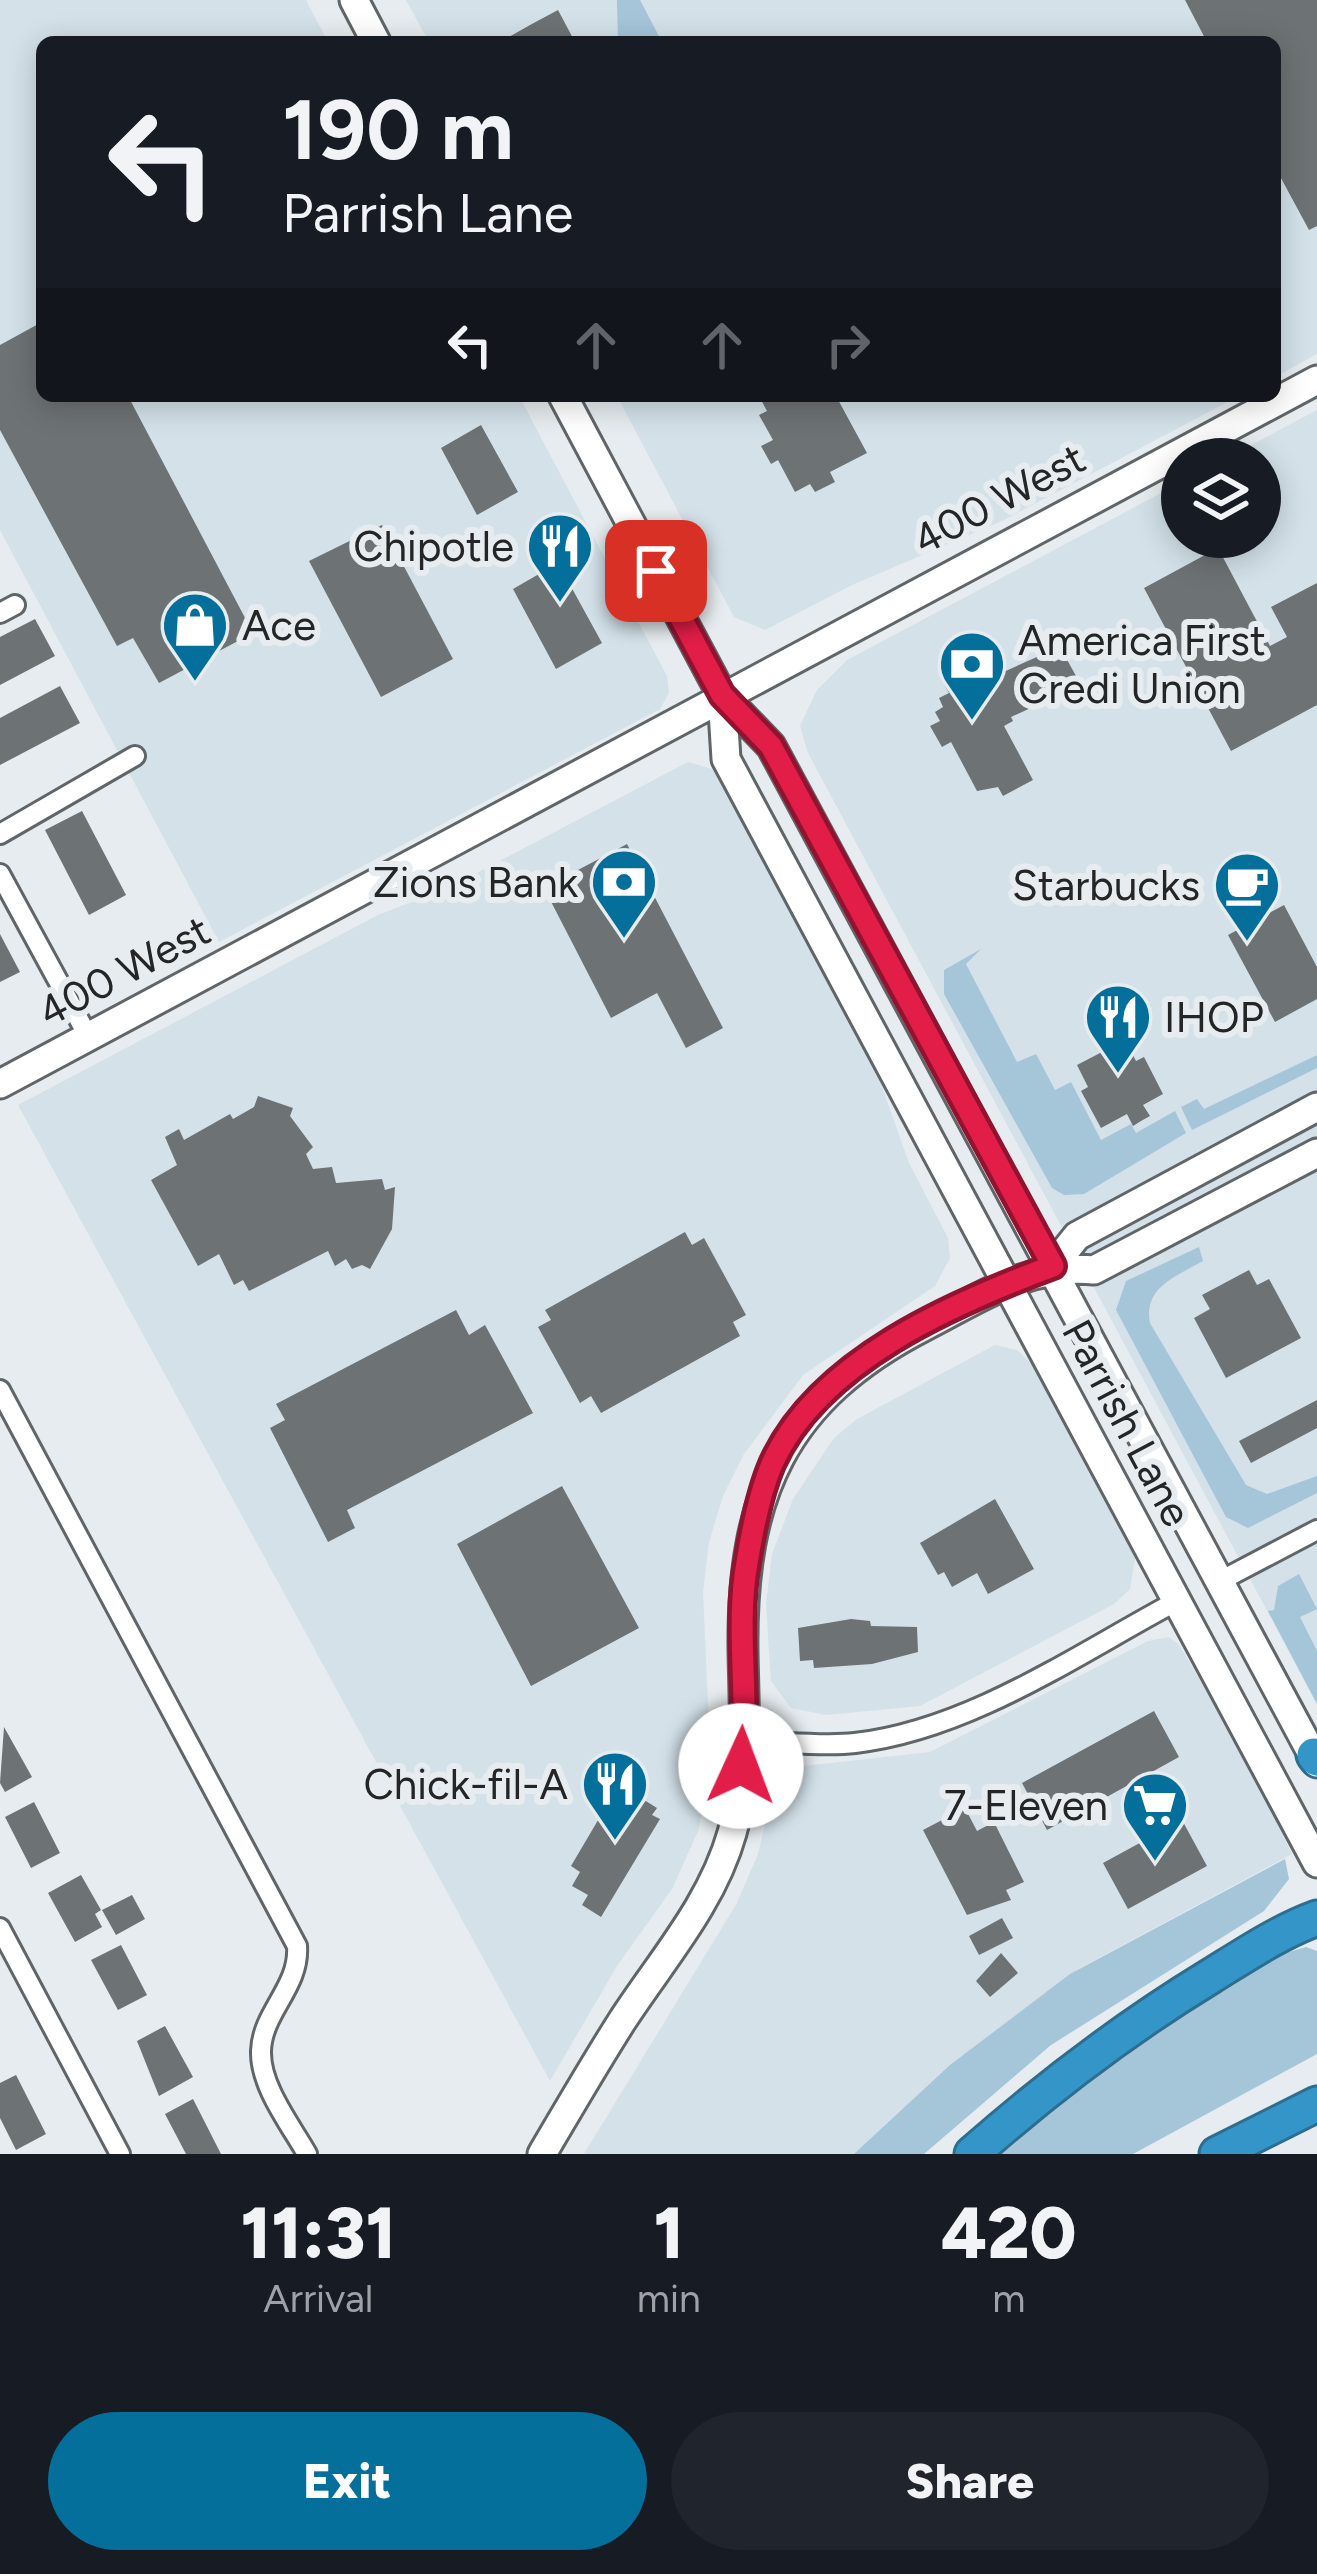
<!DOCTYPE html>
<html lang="en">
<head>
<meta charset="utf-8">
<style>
  body { margin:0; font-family:Figtree,sans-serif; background:#20242c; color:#f1f3f6; height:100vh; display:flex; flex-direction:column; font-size:45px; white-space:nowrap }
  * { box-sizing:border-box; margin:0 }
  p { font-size:39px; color:#9ea1a6 }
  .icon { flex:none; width:66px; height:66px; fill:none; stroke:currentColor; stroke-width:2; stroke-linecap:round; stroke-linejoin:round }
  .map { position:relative; height:2154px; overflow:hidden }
  .drawer { display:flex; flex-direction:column; background:#171b24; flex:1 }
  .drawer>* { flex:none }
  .guide { position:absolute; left:36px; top:36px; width:1245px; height:366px; border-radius:18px; box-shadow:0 6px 30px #0003; background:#171b24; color:#f1f3f6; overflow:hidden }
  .buttons { position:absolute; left:1161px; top:438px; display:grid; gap:24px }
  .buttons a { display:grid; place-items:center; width:120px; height:120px; border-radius:50%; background:#171b24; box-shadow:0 6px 30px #0003; font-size:60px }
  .pin { position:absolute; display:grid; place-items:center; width:102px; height:102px; color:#fff; margin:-51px; border-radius:24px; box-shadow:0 6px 18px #0006 }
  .me { position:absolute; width:132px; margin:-66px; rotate:2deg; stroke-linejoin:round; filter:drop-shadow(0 0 9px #0008) }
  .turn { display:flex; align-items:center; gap:42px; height:252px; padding:0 48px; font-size:54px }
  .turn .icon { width:156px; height:156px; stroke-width:2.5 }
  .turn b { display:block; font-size:84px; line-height:102px }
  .lanes { display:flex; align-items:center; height:114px; padding:0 48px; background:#0003; justify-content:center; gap:60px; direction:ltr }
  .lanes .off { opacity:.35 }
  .eta { display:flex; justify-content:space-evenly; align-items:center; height:204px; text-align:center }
  .eta b { font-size:72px; font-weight:800; line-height:84px }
  .button { display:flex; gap:24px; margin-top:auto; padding:24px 48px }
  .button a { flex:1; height:138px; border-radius:72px; background:#056f9b; color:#fff; font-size:48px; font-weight:800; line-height:138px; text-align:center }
  .button a+a { background:#20242c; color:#f1f3f6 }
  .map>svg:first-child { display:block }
  .built { fill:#d4e1e9 }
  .green { fill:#a5c5d9 }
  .building { fill:#6d7275 }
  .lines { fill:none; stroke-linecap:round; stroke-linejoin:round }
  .street-casing { stroke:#606568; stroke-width:24 }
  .secondary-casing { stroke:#606568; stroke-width:33 }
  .highway-casing { stroke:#2d6e8f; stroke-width:39 }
  .street { stroke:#fff; stroke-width:18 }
  .secondary { stroke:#fff; stroke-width:27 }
  .highway { stroke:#3395c8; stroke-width:33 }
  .route-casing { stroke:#92132f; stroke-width:30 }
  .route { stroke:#e11d48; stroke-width:21 }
  .labels { text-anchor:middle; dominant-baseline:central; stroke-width:12; stroke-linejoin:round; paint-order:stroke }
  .street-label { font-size:42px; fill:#232526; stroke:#e6ecef }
  .poi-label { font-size:42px; fill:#232526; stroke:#e6ecef; text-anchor:end }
</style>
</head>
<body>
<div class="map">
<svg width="1317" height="2154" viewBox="0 0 1317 2154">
  <rect width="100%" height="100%" fill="#e6ecef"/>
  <path class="built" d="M 0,0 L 306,0 L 328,42 L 42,42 L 42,396 L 519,396 L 667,676 L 669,693 L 660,709 L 219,942 L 0,530 Z
    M 406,0 L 1317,0 L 1317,354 L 1275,377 L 1275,42 L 429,42 Z
    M 617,396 L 1239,396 L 1002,521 L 852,585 L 765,630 L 734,617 Z
    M 1317,410 L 1317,1704 L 808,753 L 800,726 L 817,690 L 847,660 L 1182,482 L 1182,537 L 1260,537 L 1260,459 L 1225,459 Z
    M 688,762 L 712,769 L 722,780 L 875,1067 L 909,1163 L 948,1238 L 950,1258 L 935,1286 L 803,1375 L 744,1454 L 723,1496 L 709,1542 L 703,1592 L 710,1750 L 699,1829 L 672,1889 L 617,1966 L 550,2081 L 18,1105 L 378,915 L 446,889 Z
    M 995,1345 L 1017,1350 L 1034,1366 L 1135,1558 L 1130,1589 L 1114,1604 L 920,1706 L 826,1715 L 791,1708 L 771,1681 L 766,1604 L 772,1554 L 793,1499 L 834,1438 L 857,1419 Z
    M 1169,1637 L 1179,1645 L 1239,1745 L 1292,1854 L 1080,1968 L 855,2154 L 584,2154 L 737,1903 L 758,1854 L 772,1795 L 784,1777 L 804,1766 L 930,1752 L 1148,1641 Z"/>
  <path class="green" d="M 617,0 L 640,0 L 662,42 L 618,42 Z
    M 981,949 L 966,964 L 1017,1062 L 1036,1054 L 1055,1090 L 1071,1082 L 1101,1140 L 1131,1124 L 1136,1133 L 1175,1111 L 1186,1133 L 1084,1194 L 1064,1195 L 1052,1188 L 944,994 L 944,970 Z
    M 1317,1055 L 1317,1068 L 1192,1130 L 1181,1107 L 1197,1099 L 1204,1109 Z
    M 1199,1247 L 1203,1261 C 1177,1276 1143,1287 1150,1323 L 1246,1485 L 1267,1494 L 1317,1476 L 1317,1493 L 1248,1528 L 1226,1517 L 1116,1310 L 1126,1281 Z
    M 1299,1574 L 1317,1609 L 1300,1617 L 1317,1651 L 1317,1704 L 1268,1611 L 1274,1610 L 1278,1586 Z
    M 1285,1859 L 1289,1879 L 1264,1911 L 1051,2045 L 924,2154 L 854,2154 L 950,2065 L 1070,1974 Z
    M 1306,1947 L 1317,1951 L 1317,2054 L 1133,2154 L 989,2154 L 1100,2062 L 1268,1958 Z"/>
  <path class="building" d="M 1185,0 L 1317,0 L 1317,226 L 1309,230 L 1275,167 L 1275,42 L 1207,42 Z
    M 558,10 L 575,42 L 500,42 L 530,25 Z
    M 42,322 L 42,396 L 128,396 L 253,633 L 159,683 L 133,638 L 117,646 L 0,430 L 0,345 Z
    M 822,396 L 836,396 L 867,453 L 830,472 L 835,482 L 815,492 L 810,484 L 795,492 L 778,460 L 771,464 L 761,446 L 773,440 L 759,415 L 767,411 L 760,398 Z
    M 481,425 L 518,492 L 477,515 L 441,448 Z
    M 382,525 L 453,659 L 381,697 L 309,561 Z
    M 1218,548 L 1270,646 L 1287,637 L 1271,607 L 1317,583 L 1317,705 L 1231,751 L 1144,588 Z
    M 558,563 L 602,643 L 556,669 L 513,589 Z
    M 35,619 L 55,656 L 0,685 L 0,637 Z
    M 1048,652 L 1054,662 L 1065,656 L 1081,685 L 1011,717 L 1013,721 L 1004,726 L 1033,780 L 1003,796 L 998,787 L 977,791 L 951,742 L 942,747 L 930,726 L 940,721 L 935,712 L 943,707 L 939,698 L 949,693 L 944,684 L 974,669 L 979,677 L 987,673 L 990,678 Z
    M 60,686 L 80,723 L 0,765 L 0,718 Z
    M 82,811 L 126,895 L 89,915 L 45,830 Z
    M 627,844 L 723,1028 L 686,1048 L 657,993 L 611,1018 L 544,888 Z
    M 1284,905 L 1317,967 L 1317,999 L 1275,1022 L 1228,935 Z
    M 0,934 L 20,972 L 0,982 Z
    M 1125,1040 L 1136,1061 L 1144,1057 L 1163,1094 L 1143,1105 L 1150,1116 L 1141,1121 L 1133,1126 L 1127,1114 L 1101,1128 L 1081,1091 L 1088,1087 L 1077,1065 Z
    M 258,1096 L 293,1108 L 290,1116 L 313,1147 L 306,1154 L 313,1169 L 332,1167 L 336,1183 L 382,1179 L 385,1190 L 395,1187 L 392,1229 L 370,1269 L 362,1265 L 352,1269 L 346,1259 L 335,1266 L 328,1251 L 249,1291 L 243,1280 L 234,1285 L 219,1254 L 198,1266 L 151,1180 L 177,1165 L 165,1137 L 179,1129 L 184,1140 L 230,1114 L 233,1119 L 254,1107 Z
    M 685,1232 L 692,1245 L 704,1238 L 746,1315 L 733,1322 L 740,1336 L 601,1413 L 591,1396 L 580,1403 L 538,1327 L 551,1320 L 545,1310 Z
    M 1249,1270 L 1257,1285 L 1269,1279 L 1301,1338 L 1226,1378 L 1194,1318 L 1210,1309 L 1202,1295 Z
    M 456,1310 L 469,1335 L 485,1325 L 533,1413 L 347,1510 L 355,1528 L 328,1542 L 270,1428 L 285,1420 L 276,1404 Z
    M 1317,1400 L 1317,1428 L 1251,1463 L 1239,1441 Z
    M 562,1486 L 639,1628 L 531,1686 L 457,1544 Z
    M 995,1499 L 1034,1569 L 988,1594 L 977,1573 L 952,1587 L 944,1572 L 938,1575 L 920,1543 Z
    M 851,1619 L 870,1621 L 871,1626 L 917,1627 L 918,1652 L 872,1664 L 814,1668 L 813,1660 L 800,1661 L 798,1628 Z
    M 1154,1711 L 1179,1757 L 1047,1830 L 1022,1783 Z
    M 4,1727 L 32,1777 L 5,1792 L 0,1783 Z
    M 625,1788 L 657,1808 L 652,1815 L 660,1819 L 601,1917 L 582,1905 L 588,1895 L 572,1886 L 580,1872 L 571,1866 L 604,1810 L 609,1813 Z
    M 34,1802 L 60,1853 L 31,1868 L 5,1817 Z
    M 965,1808 L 977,1831 L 994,1822 L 1024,1882 L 1006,1890 L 1011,1900 L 967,1915 L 923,1830 Z
    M 1182,1820 L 1207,1866 L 1128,1909 L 1103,1863 Z
    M 81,1875 L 101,1910 L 95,1914 L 102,1927 L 75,1942 L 48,1893 Z
    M 132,1895 L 145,1919 L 116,1935 L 102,1910 Z
    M 1002,1918 L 1013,1938 L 979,1955 L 969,1936 Z
    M 121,1945 L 147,1995 L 118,2010 L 91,1960 Z
    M 1001,1953 L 1018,1973 L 990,1997 L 976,1981 Z
    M 165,2026 L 193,2077 L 159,2096 L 137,2041 Z
    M 16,2075 L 46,2134 L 16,2150 L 0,2118 L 0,2083 Z
    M 193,2099 L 221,2154 L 186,2154 L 165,2114 Z"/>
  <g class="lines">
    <g class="street-casing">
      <path id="street" d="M 0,613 L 15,605
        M 0,834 L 135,756
        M 0,874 L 89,1038
        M 0,1390 L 297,1946 C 300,1987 262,2012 261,2051 C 260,2086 290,2124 307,2154
        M 1220,1581 L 1317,1530
        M 745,1741 C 781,1741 820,1747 855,1743 C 969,1730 1076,1655 1175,1602
        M 0,1928 L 120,2154"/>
    </g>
    <g class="secondary-casing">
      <path id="secondary" d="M 354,0 L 376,42
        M 563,396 L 722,695 L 771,746 L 1317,1763
        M 722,695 L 726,759 L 1317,1863
        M 0,1084 L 1317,380
        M 1053,1266 L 1077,1236 L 1317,1107
        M 542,2154 C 568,2110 594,2065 622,2021 C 661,1961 712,1904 732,1833 C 749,1776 744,1711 743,1652 C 741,1495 783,1399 925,1326 C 984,1296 1027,1264 1094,1270 L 1317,1153"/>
    </g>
    <g class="highway-casing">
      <path id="highway" d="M 1314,1755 L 1317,1759
        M 972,2154 C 1048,2087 1124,2029 1211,1976 C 1245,1955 1279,1932 1317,1918
        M 1217,2154 L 1317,2104"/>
    </g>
    <use href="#street" class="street"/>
    <use href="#secondary" class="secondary"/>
    <use href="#highway" class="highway"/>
  </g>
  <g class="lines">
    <g class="route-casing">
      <path id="route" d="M 656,571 L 722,695 L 771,746 L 1053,1266 C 954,1303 818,1361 772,1464 C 760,1492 752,1532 747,1563 C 735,1629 750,1699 741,1766"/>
    </g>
    <use href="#route" class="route"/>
  </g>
  <defs>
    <g id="restaurant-pin" transform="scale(3.45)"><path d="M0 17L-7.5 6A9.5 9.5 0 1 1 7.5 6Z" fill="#056f9b" stroke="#e6ecef"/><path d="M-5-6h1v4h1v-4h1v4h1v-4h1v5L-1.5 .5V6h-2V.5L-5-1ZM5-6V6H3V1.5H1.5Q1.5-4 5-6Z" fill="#fff"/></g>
    <g id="shop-pin" transform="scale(3.45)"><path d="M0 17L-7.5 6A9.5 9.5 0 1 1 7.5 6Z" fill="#056f9b" stroke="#e6ecef"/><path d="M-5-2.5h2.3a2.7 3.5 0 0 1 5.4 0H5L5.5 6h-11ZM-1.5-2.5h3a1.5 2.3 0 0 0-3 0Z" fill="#fff"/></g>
    <g id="bank-pin" transform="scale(3.45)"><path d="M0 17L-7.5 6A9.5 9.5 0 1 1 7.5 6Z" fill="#056f9b" stroke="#e6ecef"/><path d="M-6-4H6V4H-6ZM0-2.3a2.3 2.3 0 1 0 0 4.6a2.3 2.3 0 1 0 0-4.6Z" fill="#fff"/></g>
    <g id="cafe-pin" transform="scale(3.45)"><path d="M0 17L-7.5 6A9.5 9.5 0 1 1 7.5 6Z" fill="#056f9b" stroke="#e6ecef"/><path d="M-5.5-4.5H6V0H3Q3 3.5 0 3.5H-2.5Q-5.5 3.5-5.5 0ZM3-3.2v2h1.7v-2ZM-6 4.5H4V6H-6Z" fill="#fff"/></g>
    <g id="supermarket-pin" transform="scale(3.45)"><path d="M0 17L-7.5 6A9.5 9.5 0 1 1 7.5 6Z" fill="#056f9b" stroke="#e6ecef"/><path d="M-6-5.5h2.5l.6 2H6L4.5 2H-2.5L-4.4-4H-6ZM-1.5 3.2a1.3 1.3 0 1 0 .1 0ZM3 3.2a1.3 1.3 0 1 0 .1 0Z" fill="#fff"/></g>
  </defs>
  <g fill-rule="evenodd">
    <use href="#restaurant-pin" x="560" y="546"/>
    <use href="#shop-pin" x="195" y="625"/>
    <use href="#bank-pin" x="972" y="664"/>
    <use href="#bank-pin" x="624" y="882"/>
    <use href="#cafe-pin" x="1247" y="885"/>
    <use href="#restaurant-pin" x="1118" y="1017"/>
    <use href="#restaurant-pin" x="615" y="1784"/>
    <use href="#supermarket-pin" x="1155" y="1805"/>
  </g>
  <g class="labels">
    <g class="street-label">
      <text transform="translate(999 499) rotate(-28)">400 West</text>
      <text transform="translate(124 971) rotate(-28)">400 West</text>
      <text transform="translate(1127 1423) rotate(62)">Parrish Lane</text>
    </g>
    <g class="poi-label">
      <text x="514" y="546">Chipotle</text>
      <text x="242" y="625" text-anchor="start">Ace</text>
      <text x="1018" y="640" text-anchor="start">America First<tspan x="1018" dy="48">Credi Union</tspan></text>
      <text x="578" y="882">Zions Bank</text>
      <text x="1200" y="885">Starbucks</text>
      <text x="1164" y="1017" text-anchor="start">IHOP</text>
      <text x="568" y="1784">Chick-fil-A</text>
      <text x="1108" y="1805">7-Eleven</text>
    </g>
  </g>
</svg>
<div class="buttons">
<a><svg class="icon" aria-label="layers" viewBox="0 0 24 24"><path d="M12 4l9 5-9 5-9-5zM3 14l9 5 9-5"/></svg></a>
</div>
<div class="pin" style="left:656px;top:571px;background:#d93025"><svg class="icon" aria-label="arrive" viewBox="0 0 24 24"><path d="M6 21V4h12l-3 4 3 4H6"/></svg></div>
<svg class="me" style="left:741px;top:1766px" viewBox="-20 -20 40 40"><circle r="19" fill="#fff"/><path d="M0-13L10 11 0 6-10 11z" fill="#e11d48"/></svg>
<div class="guide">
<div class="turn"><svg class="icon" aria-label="left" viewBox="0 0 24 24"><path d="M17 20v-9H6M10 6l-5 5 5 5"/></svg><div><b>190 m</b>Parrish Lane</div></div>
<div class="lanes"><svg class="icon" aria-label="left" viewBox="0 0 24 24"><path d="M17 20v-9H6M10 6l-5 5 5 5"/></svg><svg class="icon off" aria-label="ahead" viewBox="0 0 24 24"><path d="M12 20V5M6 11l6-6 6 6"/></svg><svg class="icon off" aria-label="ahead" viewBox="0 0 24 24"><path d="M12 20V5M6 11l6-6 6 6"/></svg><svg class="icon off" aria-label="right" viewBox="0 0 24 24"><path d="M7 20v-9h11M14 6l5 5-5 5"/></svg></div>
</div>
</div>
<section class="drawer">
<div class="eta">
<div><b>11:31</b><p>Arrival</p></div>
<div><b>1</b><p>min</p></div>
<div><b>420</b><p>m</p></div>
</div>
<div class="button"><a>Exit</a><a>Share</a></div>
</section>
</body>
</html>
